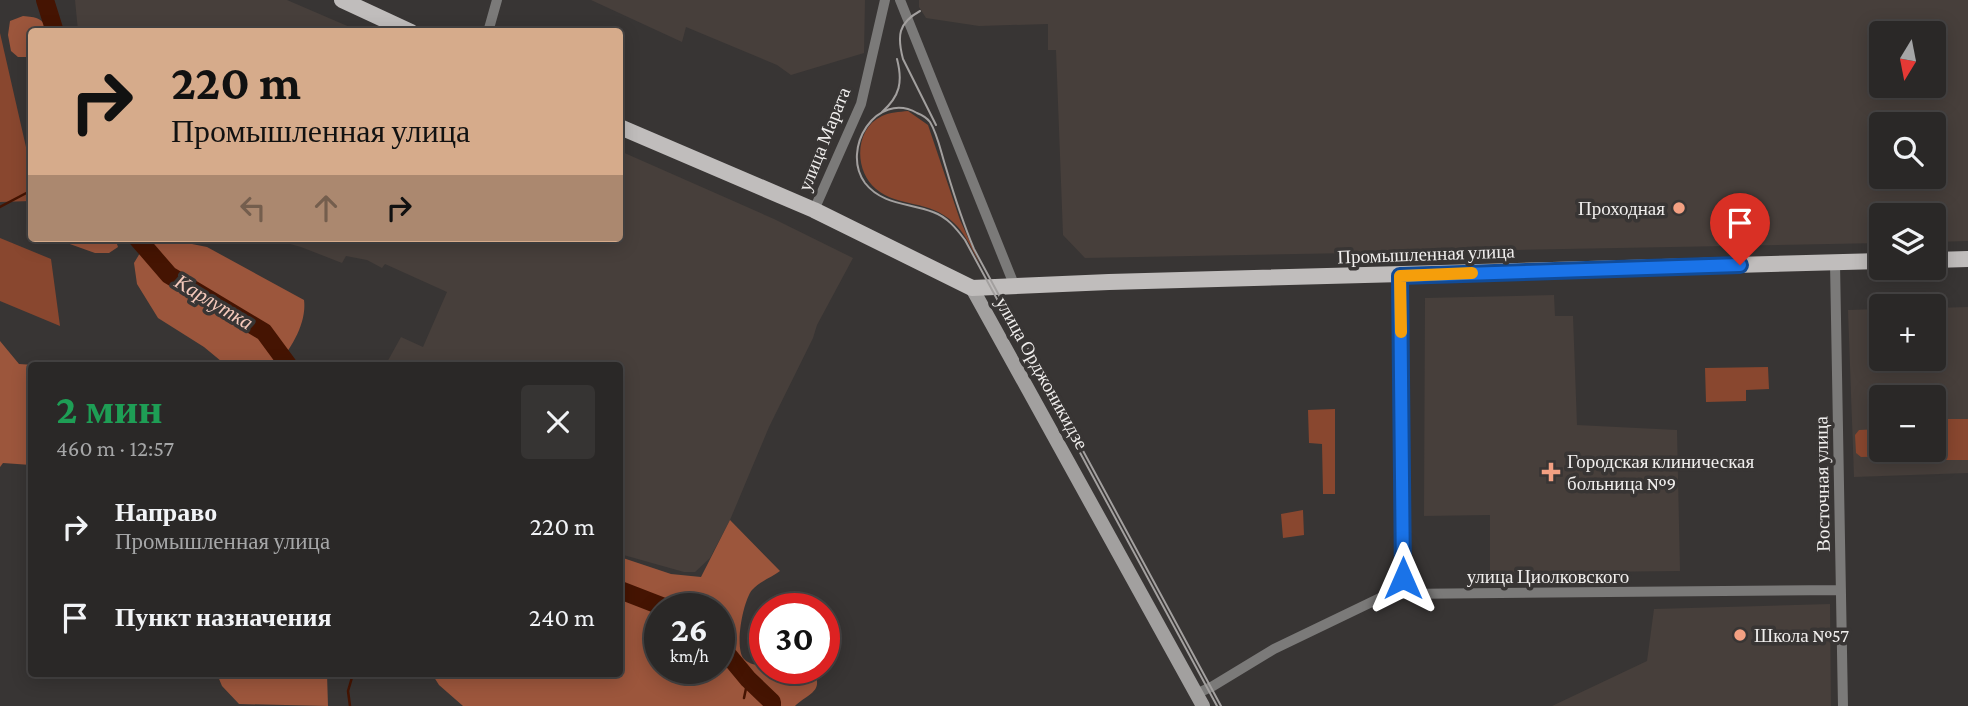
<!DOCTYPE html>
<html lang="ru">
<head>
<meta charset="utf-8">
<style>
  body { margin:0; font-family:"Crimson Pro",serif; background:#363433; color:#f1f3f6; height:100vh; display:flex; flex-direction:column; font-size:26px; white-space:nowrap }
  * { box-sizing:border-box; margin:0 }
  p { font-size:23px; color:#a5a6a7 }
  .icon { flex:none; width:38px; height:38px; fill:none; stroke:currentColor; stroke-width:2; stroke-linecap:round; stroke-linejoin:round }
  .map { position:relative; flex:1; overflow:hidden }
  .panel { position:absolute; left:28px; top:362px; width:595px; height:315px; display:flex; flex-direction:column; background:#2a2827; border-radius:7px; box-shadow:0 4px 18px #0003,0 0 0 2px #464444 }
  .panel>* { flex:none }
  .hud { position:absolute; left:28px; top:28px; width:595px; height:214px; border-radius:7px; box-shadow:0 4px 18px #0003,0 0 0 2px #464444; background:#d6ab8b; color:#111; overflow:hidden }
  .needle { width:46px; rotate:190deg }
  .controls { position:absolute; left:1869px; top:21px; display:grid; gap:14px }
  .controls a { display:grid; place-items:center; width:77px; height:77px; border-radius:7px; background:#2a2827; box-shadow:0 4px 18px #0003,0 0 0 2px #464444; font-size:35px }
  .speed { position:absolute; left:644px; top:593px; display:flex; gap:14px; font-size:35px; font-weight:700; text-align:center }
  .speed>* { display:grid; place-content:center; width:91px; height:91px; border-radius:50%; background:#2a2827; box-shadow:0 4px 18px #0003,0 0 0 2px #464444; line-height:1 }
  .speed small { font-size:18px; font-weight:400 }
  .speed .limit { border:10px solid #d22; background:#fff; color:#111 }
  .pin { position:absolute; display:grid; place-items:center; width:60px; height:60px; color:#fff; margin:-72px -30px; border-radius:50% 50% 50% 0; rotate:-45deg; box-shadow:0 0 7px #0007 }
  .pin .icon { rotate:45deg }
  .me { position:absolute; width:77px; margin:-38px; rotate:0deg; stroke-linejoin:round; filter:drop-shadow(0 0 5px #0008) }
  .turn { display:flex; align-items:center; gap:24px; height:147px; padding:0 28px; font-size:32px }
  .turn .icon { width:91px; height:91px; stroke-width:2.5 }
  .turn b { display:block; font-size:49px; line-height:60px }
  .lanes { display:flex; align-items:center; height:66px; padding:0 28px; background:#0003; justify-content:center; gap:35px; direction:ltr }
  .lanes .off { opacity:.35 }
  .round { display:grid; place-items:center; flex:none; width:74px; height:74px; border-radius:7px; background:#363433 }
  .head { display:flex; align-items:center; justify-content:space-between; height:119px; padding:0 28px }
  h1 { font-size:42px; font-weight:700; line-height:52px; color:#1e9e55 }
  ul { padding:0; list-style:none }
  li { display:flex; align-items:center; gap:21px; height:91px; padding:0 28px }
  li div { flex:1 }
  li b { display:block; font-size:26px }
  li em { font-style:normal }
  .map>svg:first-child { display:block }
  .built { fill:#473f3b; fill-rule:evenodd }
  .green { fill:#89472f }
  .forest { fill:#9c563c; fill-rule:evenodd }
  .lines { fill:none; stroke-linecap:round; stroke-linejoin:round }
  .stream { stroke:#451402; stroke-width:2.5 }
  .river { stroke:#451402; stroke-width:18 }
  .minor { stroke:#7b7a79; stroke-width:10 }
  .secondary { stroke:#a2a09f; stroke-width:14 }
  .primary { stroke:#c0bdbc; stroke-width:16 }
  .tram { stroke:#a3a09f; stroke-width:2 }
  .route-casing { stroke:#114b97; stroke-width:18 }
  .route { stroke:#1a73e8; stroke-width:12 }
  .slow { stroke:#f59e0b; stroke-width:12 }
  .poi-dot { fill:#f3a082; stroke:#383534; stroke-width:2.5 }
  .labels { text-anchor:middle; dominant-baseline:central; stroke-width:7; stroke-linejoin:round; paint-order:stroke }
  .street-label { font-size:19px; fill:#f0eeed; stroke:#383534 }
  .poi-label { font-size:19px; fill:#f0eeed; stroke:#383534; text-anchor:start }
  .water-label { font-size:21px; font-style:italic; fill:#f4c9bb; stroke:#383534 }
</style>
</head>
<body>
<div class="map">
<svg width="1968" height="706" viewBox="0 0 1968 706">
  <rect width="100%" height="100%" fill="#383534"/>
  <path class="built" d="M 75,0 L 287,0 L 359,31 L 78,31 Z
    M 591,0 L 865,0 L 864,53 L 791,75 L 777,65 L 686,27 L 682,42 Z
    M 919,0 L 1968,0 L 1968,241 L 1934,242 L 1934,215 L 1881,215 L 1881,243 L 1085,258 L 1063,235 L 1056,50 L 1048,50 L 1048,24 L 979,26 L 926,18 L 919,7 ZM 1881,33 L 1934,33 L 1934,86 L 1881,86 ZM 1934,124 L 1934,177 L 1881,177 L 1881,124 Z
    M 620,151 L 774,219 L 853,258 L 817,325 L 813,338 L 769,427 L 730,520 L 710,558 L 695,572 L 684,572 L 620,554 L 620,366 L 385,366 L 401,337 L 423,347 L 447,292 L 385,264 L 382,268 L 367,260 L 346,256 L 342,263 L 301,247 L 268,238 L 620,238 Z
    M 1554,295 L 1555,316 L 1573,316 L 1577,425 L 1677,430 L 1680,571 L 1490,573 L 1490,515 L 1424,516 L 1425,298 Z
    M 1968,307 L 1968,473 L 1854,477 L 1848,310 L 1881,309 L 1881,359 L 1934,359 L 1934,308 ZM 1881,397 L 1934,397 L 1934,450 L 1881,450 Z
    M 1830,604 L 1831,706 L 1552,706 L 1647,661 L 1654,609 Z"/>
  <path class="green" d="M 0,33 L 31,169 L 31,201 L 0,202 Z
    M 908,111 L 928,125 L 960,220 L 980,264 C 972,250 966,234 954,223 C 929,199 899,208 876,189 C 854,171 854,129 882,116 C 890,112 899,112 908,111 Z
    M 0,238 L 51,259 L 60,326 L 0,301 Z
    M 1768,367 L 1769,389 L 1746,390 L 1746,401 L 1706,402 L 1705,368 Z
    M 1335,409 L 1335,494 L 1323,494 L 1322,444 L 1309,443 L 1308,410 Z
    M 1943,419 L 1968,419 L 1968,460 L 1943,460 Z
    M 1881,429 L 1881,450 L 1904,450 L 1900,456 L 1861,457 L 1856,453 L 1855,435 L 1859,430 Z
    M 1303,510 L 1304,535 L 1283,538 L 1281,514 Z"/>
  <path class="forest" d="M 23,16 C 36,17 43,18 48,31 L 32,32 L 31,57 L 18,57 L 11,51 L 8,35 L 10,21 Z
    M 53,238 L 115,238 L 118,247 L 109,253 L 95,253 Z
    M 172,240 L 207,247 L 304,300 C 307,323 291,349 276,366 L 227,366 L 204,347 L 158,318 L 137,284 L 134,263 L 140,253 L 153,242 Z
    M 0,341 L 19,364 L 49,366 L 32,366 L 31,465 L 3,463 L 0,467 Z
    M 730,520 L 780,571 C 772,577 759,582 752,590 C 743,601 734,648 744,659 C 750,665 757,665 765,666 L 765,668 L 813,670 C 825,692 808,693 795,706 L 463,706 L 439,685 L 432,674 L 620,674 L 620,557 L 671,574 L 701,577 ZM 660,609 L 719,609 L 719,668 L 660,668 Z
    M 217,674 L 327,674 L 328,706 L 239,704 L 222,686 Z"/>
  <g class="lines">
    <path class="stream" d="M 0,207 L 32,190
      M 744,698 L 748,679
      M 350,706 L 348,691 L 353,674"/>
    <path class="river" d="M 45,0 L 55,32
      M 137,238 L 169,275 L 264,332 L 289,366
      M 620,590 L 669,609
      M 719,644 L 748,679 L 772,702 L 772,706"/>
    <path class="minor" d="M 900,0 L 1015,287
      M 488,32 L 497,0
      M 814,210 L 861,104 L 885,0
      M 1835,263 L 1843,706
      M 1399,594 L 1403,578 L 1400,276
      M 1196,694 L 1213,686 L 1274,649 L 1380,598 L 1399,594 L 1841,590"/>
    <path class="secondary" d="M 972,288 L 1203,706"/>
    <path class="primary" d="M 342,0 L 411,32
      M 620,127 L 814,210 L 972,288 L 1109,282 L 1881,261
      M 1934,260 L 1968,259"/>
    <path class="tram" d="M 920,11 C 898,23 897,36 903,59 L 936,125
      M 882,112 C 900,96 903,82 897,59
      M 1217,706 L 965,240 C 956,228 947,217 933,212 C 910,203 882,205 865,183 C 840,149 877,90 917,113 C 922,115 927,118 930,122 C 938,135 941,153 946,168 C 954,195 963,223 974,249 L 1221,706"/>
  </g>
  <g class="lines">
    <g class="route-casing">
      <path id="route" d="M 1403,578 L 1400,276 L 1740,265"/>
    </g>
    <use href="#route" class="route"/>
    <path class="slow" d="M 1401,332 L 1400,276 L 1472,273"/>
  </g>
  <g class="poi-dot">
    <circle cx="1679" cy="208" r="7"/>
    <path d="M1547.5 461.5h7v7h7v7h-7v7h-7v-7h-7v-7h7z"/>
    <circle cx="1740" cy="635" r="7"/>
  </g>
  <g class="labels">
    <g class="street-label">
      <text transform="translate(824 139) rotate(-68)">улица Марата</text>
      <text transform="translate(1426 254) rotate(-2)">Промышленная улица</text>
      <text transform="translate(1042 373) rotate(61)">улица Орджоникидзе</text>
      <text transform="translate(1822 484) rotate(-91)">Восточная улица</text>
      <text x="1548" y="576">улица Циолковского</text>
    </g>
    <g class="poi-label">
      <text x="1665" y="208" text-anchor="end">Проходная</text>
      <text x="1567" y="461">Городская клиническая<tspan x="1567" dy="22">больница №9</tspan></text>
      <text x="1754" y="635">Школа №57</text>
    </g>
    <g class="water-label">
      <text transform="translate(214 302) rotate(31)">Карлутка</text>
    </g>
  </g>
</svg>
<div class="controls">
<a><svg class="needle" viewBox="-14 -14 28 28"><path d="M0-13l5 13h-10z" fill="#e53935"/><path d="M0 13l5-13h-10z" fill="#a5a6a7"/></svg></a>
<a><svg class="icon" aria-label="search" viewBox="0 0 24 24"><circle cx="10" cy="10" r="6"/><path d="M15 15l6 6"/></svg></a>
<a><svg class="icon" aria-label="layers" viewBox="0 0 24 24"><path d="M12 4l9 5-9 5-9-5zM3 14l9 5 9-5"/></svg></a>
<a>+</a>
<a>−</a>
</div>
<div class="speed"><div>26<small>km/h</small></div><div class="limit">30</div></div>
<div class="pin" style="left:1740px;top:265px;background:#d93025"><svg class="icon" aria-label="arrive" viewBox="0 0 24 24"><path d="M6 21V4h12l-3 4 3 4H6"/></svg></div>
<svg class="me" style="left:1403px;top:578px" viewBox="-20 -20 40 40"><path d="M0-17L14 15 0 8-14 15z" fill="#1a73e8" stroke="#fff" stroke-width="4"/></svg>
<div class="hud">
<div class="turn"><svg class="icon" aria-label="right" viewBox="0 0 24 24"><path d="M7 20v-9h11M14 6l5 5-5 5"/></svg><div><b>220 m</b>Промышленная улица</div></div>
<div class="lanes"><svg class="icon off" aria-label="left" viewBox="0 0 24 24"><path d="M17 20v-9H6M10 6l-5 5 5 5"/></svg><svg class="icon off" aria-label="ahead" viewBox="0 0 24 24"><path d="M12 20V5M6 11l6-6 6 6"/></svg><svg class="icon" aria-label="right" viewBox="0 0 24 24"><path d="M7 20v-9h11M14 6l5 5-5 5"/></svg></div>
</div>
<section class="panel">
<div class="head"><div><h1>2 мин</h1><p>460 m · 12:57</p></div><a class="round"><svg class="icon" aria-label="close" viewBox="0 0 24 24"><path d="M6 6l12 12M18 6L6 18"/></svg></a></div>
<ul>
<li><svg class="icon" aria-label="right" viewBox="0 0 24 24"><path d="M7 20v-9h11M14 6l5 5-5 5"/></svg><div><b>Направо</b><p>Промышленная улица</p></div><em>220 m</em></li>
<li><svg class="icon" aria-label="arrive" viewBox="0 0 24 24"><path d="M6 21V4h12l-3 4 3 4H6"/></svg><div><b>Пункт назначения</b></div><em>240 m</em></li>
</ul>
</section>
</div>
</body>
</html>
